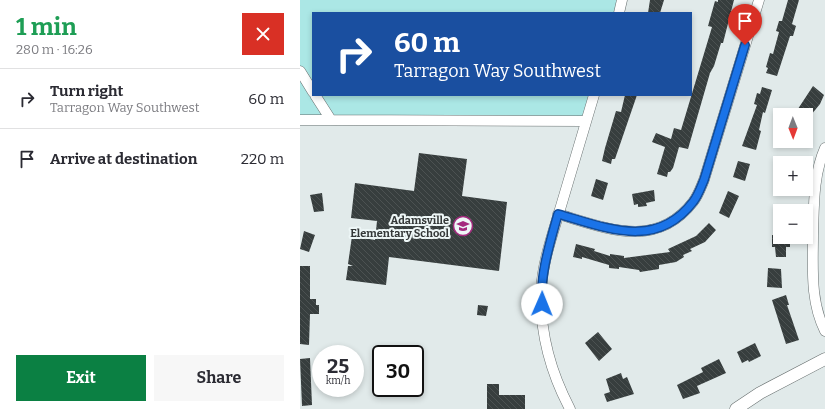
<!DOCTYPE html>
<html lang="en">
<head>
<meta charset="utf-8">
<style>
  body { margin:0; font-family:Bitter,serif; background:#f7f7f7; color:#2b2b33; height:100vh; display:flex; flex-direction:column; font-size:15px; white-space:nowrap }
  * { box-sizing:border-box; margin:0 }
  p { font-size:13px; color:#7c7c81 }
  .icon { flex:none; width:22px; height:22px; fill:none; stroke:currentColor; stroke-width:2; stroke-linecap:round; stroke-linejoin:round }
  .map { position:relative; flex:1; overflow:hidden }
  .side { display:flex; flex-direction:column; background:#fff; width:300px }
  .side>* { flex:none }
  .hud { position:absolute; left:12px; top:12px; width:380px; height:84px; border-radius:0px; box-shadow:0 2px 6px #0003; background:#1a4fa0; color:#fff; overflow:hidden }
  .needle { width:26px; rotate:179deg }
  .fabs { position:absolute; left:473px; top:108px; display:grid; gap:8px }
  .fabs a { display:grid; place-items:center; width:40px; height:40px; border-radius:0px; background:#fff; box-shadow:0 2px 6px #0003; font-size:20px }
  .speed { position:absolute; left:12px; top:345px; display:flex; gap:8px; font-size:20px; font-weight:700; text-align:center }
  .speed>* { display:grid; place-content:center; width:52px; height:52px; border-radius:50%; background:#fff; box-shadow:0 2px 6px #0003; line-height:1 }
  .speed small { font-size:10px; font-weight:400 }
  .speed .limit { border:2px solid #111; border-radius:6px; background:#fff; color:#111 }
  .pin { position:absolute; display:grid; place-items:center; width:34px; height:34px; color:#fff; margin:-41px -17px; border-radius:50% 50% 50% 0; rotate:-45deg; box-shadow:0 0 4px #0007 }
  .pin .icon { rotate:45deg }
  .me { position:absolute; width:44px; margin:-22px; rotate:1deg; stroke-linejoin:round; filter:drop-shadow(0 0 3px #0008) }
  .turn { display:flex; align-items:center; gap:14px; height:84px; padding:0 16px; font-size:18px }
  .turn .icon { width:52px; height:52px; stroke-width:2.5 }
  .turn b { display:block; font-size:28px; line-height:34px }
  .round { display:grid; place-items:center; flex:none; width:42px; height:42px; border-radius:0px; background:#f7f7f7 }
  .head { display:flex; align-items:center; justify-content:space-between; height:68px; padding:0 16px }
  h1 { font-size:24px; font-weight:700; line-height:30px; color:#1e9e55 }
  .action { display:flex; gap:8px; margin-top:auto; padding:8px 16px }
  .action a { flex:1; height:46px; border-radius:0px; background:#0b8043; color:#fff; font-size:16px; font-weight:700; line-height:46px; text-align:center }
  .action a+a { background:#f7f7f7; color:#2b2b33 }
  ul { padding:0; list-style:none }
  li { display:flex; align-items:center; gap:12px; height:60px; padding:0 16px; border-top:1px solid #e1e1e2 }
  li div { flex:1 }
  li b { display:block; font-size:15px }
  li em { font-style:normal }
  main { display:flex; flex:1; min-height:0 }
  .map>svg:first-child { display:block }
  .green { fill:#abe7e5 }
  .building { fill:url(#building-back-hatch) }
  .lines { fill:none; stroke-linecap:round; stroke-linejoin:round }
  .minor-casing { stroke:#666e6e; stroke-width:11 }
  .tertiary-casing { stroke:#666e6e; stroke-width:13 }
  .minor { stroke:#fff; stroke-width:10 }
  .tertiary { stroke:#fff; stroke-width:12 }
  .route-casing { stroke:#114b97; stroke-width:10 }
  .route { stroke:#1a73e8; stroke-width:7 }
  .labels { text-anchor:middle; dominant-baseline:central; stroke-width:4; stroke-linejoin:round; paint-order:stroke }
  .poi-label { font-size:11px; font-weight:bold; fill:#343838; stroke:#eef7f7; text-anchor:end }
</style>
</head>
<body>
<main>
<section class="side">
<div class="head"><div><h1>1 min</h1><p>280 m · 16:26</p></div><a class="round" style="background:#d93025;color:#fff"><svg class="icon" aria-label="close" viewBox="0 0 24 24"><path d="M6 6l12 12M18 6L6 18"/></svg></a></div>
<ul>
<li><svg class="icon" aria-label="right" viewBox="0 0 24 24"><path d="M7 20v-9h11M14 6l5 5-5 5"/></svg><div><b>Turn right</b><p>Tarragon Way Southwest</p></div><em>60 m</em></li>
<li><svg class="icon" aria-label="arrive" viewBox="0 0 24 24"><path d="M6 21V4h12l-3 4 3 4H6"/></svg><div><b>Arrive at destination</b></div><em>220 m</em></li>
</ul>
<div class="action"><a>Exit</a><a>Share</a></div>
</section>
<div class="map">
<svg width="525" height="409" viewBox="0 0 525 409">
  <defs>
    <pattern id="building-back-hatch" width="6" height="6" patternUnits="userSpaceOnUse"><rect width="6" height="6" fill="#373e3e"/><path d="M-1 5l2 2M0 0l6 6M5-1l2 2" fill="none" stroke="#4c5252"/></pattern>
  </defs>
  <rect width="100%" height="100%" fill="#e1eaea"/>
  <path class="green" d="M 0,0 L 320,0 L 316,13 L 13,13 L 13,95 L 294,95 L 286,126 L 0,121 Z"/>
  <path class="building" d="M 350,0 L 364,0 L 360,13 L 348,13 Z
    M 418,0 L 434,0 L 423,43 L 421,43 L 414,66 L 410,73 L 388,149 L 379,147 L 373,168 L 370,172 L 368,172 L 367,177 L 357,174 L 365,147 L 352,142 L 356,133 L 371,139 L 374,128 L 381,130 L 412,27 L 408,26 L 415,1 L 418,2 Z
    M 488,0 L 499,0 L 492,24 L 496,26 L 493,36 L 490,36 L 477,76 L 466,73 L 468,68 L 466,67 L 470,53 L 473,54 L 479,32 L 476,31 L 479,21 L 482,21 Z
    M 513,86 L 524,95 L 520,104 L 511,115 L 494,115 Z
    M 462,87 L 472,90 L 465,113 L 463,112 L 459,130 L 461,131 L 456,150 L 442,146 L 457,105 L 454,104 L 457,93 L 460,94 Z
    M 325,95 L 337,95 L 315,159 L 312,159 L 311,164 L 302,161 L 305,148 L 316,111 L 321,112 Z
    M 119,153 L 167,159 L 162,196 L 207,202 L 199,271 L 89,257 L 86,285 L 46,280 L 48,266 L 53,266 L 48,264 L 52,236 L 75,240 L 77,221 L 51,218 L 55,183 L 114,191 Z
    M 438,161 L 450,164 L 445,181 L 433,177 Z
    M 296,179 L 308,183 L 303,200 L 291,196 Z
    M 354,190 L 355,201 L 346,203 L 347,206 L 338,207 L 338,204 L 334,205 L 332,194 Z
    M 428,191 L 439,196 L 429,218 L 419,213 Z
    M 22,193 L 24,211 L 14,212 L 10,195 Z
    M 409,223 L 416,230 L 405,242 L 390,249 L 392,251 L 383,255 L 384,257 L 376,262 L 359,265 L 359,269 L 340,272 L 339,270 L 319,267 L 319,269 L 309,268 L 309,265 L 282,257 L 282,259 L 273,257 L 276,244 L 295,249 L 294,251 L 310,256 L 310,254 L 324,256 L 324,258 L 370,252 L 368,249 L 396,236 Z
    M 4,231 L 15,235 L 9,252 L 0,249 Z
    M 472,235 L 490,237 L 490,247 L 486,247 L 486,257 L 476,257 L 475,247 L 472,247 Z
    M 0,266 L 10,266 L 10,299 L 16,299 L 16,305 L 19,305 L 19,314 L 10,314 L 9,345 L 0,344 Z
    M 468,268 L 481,269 L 482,288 L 467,287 Z
    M 486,295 L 489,305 L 487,305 L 499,340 L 486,344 L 472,300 Z
    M 178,305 L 188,306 L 186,316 L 177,315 Z
    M 298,332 L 312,349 L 299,361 L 285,343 Z
    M 455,343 L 461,356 L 449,362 L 448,360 L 442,363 L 437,352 Z
    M 10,358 L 12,405 L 2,406 L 0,359 Z
    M 419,359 L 426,373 L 397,386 L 400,393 L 383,399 L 377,385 L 403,372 L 401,368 Z
    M 321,373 L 323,379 L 327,377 L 334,394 L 307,402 L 304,394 L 310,392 L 306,379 Z
    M 187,384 L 199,384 L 199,395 L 225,395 L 225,409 L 187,409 Z"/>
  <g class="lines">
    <g class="minor-casing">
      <path id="minor" d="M 319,13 L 322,0
        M 0,71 L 13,92
        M 0,120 L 31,120 L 15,95
        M 31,120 L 286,121
        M 525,148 C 513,175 514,206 513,235 C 513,268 510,301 525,331
        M 258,214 C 306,228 356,250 393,202 C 398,196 401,187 404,180 L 459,0
        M 270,409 C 251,373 240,333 241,292 C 242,263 253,233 261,206 C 272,169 283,132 294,95"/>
    </g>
    <g class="tertiary-casing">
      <path id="tertiary" d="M 436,409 L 460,393 L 525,359"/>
    </g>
    <use href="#minor" class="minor"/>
    <use href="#tertiary" class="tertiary"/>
  </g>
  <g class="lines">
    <g class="route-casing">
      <path id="route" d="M 242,304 C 240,273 250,243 258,214 C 307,228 356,250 393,202 C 398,196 401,187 404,180 L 445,45"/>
    </g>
    <use href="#route" class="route"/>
  </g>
  <defs>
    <g id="school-ring" transform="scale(1)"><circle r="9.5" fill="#eef7f7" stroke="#a52a7f" stroke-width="1.5"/><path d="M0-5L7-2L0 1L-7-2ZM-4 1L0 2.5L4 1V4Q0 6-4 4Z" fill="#a52a7f"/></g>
  </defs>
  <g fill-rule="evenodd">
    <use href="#school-ring" x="163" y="226"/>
  </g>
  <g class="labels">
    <g class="poi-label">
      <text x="149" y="220">Adamsville<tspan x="149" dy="13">Elementary School</tspan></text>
    </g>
  </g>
</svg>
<div class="fabs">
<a><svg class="needle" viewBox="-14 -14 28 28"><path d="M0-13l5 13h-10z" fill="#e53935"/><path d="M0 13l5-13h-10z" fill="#7c7c81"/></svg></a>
<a>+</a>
<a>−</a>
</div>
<div class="speed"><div>25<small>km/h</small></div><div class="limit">30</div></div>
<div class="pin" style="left:445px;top:45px;background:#d93025"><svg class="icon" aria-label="arrive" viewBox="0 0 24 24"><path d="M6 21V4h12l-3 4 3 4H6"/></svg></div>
<svg class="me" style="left:242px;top:304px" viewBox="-20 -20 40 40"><circle r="19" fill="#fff"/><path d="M0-13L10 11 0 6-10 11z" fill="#1a73e8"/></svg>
<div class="hud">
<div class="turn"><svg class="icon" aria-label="right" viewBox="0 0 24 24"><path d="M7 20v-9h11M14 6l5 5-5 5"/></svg><div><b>60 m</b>Tarragon Way Southwest</div></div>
</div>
</div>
</main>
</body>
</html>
